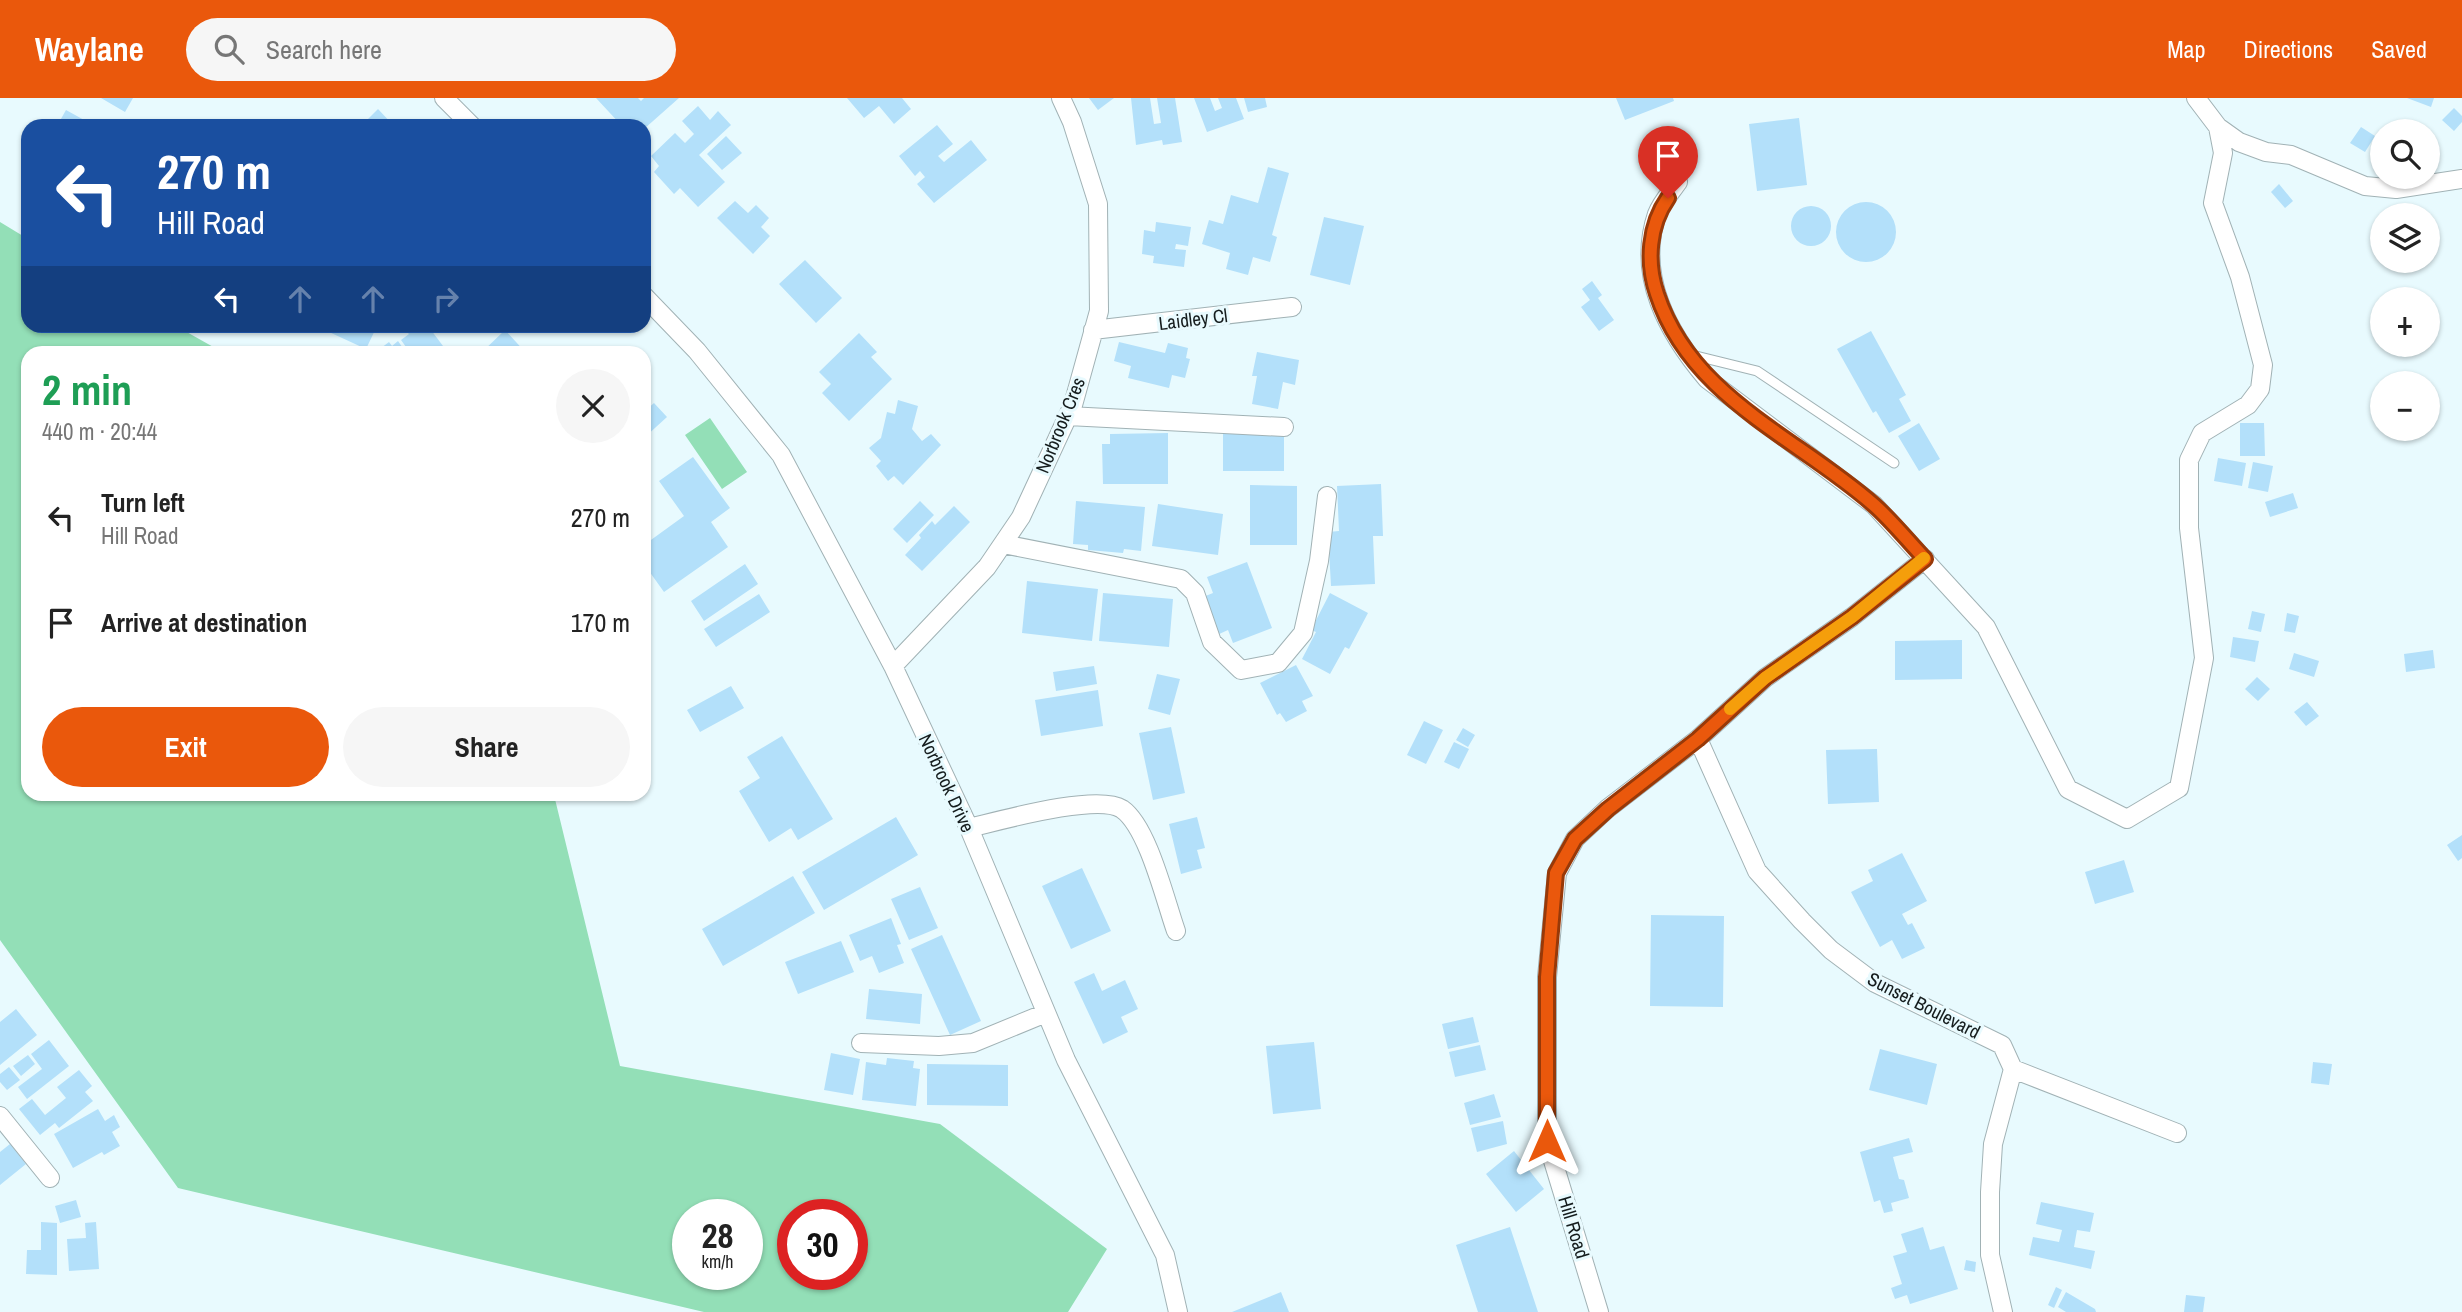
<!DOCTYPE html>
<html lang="en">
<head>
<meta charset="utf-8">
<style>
  body { margin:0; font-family:"Archivo Narrow",sans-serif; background:#f6f6f6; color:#222; height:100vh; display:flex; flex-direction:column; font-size:26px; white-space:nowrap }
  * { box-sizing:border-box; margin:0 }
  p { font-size:23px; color:#767676 }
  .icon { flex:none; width:38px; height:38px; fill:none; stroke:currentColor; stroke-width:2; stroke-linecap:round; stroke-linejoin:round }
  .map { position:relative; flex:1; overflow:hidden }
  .drawer { position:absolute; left:21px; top:248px; width:630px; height:455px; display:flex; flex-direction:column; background:#fff; border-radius:21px; box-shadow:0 2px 5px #0004 }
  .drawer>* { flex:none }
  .guide { position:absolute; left:21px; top:21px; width:630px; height:214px; border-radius:21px; box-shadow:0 2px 5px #0004; background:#1a4fa0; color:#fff; overflow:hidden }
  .tools { position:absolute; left:2370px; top:21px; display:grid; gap:14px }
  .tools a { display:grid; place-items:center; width:70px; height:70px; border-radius:50%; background:#fff; box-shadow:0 2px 5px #0004; font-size:35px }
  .speed { position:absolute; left:672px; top:1101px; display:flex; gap:14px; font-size:35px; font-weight:700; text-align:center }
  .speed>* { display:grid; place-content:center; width:91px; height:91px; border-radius:50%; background:#fff; box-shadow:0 2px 5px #0004; line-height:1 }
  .speed small { font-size:18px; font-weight:400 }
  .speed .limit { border:10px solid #d22; background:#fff; color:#111 }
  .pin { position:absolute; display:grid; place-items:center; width:60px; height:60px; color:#fff; margin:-72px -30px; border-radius:50% 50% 50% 0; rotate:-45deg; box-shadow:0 0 7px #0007 }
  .pin .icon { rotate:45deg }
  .me { position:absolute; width:77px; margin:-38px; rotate:0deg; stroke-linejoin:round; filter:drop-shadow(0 0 5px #0008) }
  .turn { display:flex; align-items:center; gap:24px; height:147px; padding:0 21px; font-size:32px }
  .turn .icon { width:91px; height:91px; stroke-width:2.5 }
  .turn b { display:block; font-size:49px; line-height:60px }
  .lanes { display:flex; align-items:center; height:66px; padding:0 21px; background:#0003; justify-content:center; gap:35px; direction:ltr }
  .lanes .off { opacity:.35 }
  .round { display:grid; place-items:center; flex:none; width:74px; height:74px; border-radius:37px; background:#f6f6f6 }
  .headline { display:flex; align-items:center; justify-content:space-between; height:119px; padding:0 21px }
  h1 { font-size:42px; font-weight:700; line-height:52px; color:#1e9e55 }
  .primary-button { display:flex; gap:14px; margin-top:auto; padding:14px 21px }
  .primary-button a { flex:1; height:80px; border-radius:42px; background:#ea580c; color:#fff; font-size:28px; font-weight:700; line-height:80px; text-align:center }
  .primary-button a+a { background:#f6f6f6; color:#222 }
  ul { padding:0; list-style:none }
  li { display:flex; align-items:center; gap:21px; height:105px; padding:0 21px }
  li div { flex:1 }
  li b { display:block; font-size:26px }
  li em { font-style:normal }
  header { display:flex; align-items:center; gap:42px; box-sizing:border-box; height:98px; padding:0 35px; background:#ea580c; color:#fff }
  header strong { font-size:33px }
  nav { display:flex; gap:38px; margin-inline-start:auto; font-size:24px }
  .search { width:490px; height:63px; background:#f6f6f6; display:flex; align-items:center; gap:18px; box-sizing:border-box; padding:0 24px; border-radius:38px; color:#767676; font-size:26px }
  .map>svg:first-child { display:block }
  .green { fill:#93dfb7; fill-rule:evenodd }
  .building { fill:#b3e0fa }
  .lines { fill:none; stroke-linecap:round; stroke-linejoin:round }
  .lane-casing { stroke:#a1b2b5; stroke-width:11 }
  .street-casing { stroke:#a1b2b5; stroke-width:20 }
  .lane { stroke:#fff; stroke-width:9 }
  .street { stroke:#fff; stroke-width:18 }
  .route-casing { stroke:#983908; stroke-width:18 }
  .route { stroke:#ea580c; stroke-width:12 }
  .slow { stroke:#f59e0b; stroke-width:12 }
  .labels { text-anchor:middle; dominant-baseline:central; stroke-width:6; stroke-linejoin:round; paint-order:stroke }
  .street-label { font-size:19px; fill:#151c1d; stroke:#e8fafe }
</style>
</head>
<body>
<header>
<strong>Waylane</strong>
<div class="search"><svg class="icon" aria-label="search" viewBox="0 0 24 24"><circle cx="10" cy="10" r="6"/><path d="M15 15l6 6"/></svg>Search here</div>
<nav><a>Map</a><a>Directions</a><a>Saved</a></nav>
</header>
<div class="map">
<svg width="2462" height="1214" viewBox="0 0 2462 1214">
  <rect width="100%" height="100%" fill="#e8fafe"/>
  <path class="green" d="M 0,124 L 28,141 L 28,228 L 176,228 L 224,255 L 28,256 L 28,696 L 554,697 L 620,968 L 940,1026 L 1107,1151 L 1068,1214 L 704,1214 L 178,1090 L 0,842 ZM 688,1116 L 747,1116 L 747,1176 L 688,1176 ZM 793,1116 L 852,1116 L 852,1176 L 793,1176 Z
    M 710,320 L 747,374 L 722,391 L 685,337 Z"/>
  <path class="building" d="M 101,0 L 133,0 L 125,14 Z
    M 596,0 L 638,0 L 641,3 L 644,0 L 679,0 L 644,31 L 644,28 L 622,28 Z
    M 847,0 L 902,0 L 911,11 L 894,26 L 879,8 L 864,20 Z
    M 1089,0 L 1114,0 L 1098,12 Z
    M 1131,0 L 1150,0 L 1154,26 L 1161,25 L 1157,0 L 1175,0 L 1182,44 L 1163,47 L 1162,42 L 1136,47 Z
    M 1194,0 L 1210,0 L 1215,13 L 1222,10 L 1218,0 L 1236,0 L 1244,21 L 1207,34 Z
    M 1244,0 L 1265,0 L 1267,9 L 1248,14 Z
    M 1616,0 L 1673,0 L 1674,3 L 1625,22 Z
    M 2407,0 L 2434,0 L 2431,9 Z
    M 698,8 L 710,22 L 718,13 L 731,27 L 699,57 L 725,84 L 698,109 L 680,90 L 674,96 L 654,74 L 659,68 L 651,58 L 675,35 L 685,45 L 694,36 L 682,23 Z
    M 2454,10 L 2462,18 L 2462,24 L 2454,33 L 2442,22 Z
    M 378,11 L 394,28 L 361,28 Z
    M 66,12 L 95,28 L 57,28 Z
    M 1799,20 L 1807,87 L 1757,93 L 1749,26 Z
    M 937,27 L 953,46 L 938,58 L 944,64 L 971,42 L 987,62 L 934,105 L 917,86 L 925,79 L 920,73 L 915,78 L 899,58 Z
    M 2361,29 L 2375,38 L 2365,54 L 2350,45 Z
    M 726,38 L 742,55 L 722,72 L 707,56 Z
    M 1268,69 L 1289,75 L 1272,137 L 1277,139 L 1270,164 L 1253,159 L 1248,177 L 1226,171 L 1230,155 L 1202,146 L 1209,122 L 1223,126 L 1231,97 L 1258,105 Z
    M 2279,86 L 2293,103 L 2285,110 L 2271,94 Z
    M 735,103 L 748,115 L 756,107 L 769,120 L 761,129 L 770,138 L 753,156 L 717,120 Z
    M1836 134a30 30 0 1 1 60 0a30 30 0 1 1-60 0Z
    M1791 128a20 20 0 1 1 40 0a20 20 0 1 1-40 0Z
    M 1324,119 L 1364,128 L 1350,187 L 1310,177 Z
    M 1156,124 L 1191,129 L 1188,148 L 1176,146 L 1175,151 L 1186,152 L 1184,169 L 1153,165 L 1154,158 L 1142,156 L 1144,132 L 1155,134 Z
    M 805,162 L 842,200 L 816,225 L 779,186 Z
    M 1592,183 L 1602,197 L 1598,200 L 1614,222 L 1599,233 L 1581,209 L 1590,202 L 1582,191 Z
    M 332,228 L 377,228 L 366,251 L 329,234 Z
    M 411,228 L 428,228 L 446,252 L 441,256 L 411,256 L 401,242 L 409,236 L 405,232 Z
    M 505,232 L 527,256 L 480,256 Z
    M 1871,233 L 1906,297 L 1899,301 L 1911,323 L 1889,335 L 1876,313 L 1873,315 L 1837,251 Z
    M 859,235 L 877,254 L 871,259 L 892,281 L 849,323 L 822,295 L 831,286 L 819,274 Z
    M 398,243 L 407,256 L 373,256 L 389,244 L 392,248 Z
    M 1119,244 L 1165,255 L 1168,245 L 1188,250 L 1186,260 L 1190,261 L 1185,280 L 1172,277 L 1169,290 L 1128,280 L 1131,268 L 1114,263 Z
    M 2392,247 L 2419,247 L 2401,259 Z
    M 1257,254 L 1299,262 L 1295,287 L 1283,284 L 1278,311 L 1252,306 L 1257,278 L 1252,278 Z
    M 898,302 L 918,308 L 912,331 L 922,343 L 931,336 L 941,347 L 903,387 L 894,378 L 888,383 L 876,368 L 881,363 L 869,350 L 881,340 L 887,314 L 895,316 Z
    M 654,305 L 667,319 L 644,340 L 644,314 Z
    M 1919,325 L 1940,361 L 1919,373 L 1898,338 Z
    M 2240,325 L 2264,325 L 2265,358 L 2240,358 Z
    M 1168,335 L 1168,386 L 1103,386 L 1102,346 L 1110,346 L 1110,336 Z
    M 1223,335 L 1284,335 L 1284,373 L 1223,373 Z
    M 693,359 L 730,410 L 711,424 L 728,449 L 664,494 L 644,466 L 644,447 L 684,418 L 659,383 Z
    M 2218,360 L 2246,365 L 2242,388 L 2214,383 Z
    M 2253,364 L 2273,368 L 2268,394 L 2248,390 Z
    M 1381,386 L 1383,438 L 1373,438 L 1375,486 L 1331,488 L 1328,434 L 1339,433 L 1337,388 Z
    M 1250,387 L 1297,388 L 1297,447 L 1250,447 Z
    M 2293,395 L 2298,410 L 2270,419 L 2265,404 Z
    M 920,403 L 934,417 L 907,445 L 893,431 Z
    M 1076,403 L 1145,409 L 1141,453 L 1124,451 L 1123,455 L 1088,452 L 1088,447 L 1073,446 Z
    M 1158,406 L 1223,416 L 1218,457 L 1152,448 Z
    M 954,408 L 970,424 L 922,473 L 905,457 L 921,440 L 919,437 L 932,423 L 935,427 Z
    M 1247,464 L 1272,530 L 1233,545 L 1228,532 L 1217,537 L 1203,499 L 1213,495 L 1207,479 Z
    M 745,466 L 758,486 L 704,523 L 691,503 Z
    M 1027,483 L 1098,491 L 1092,543 L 1022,535 Z
    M 1103,495 L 1173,501 L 1169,549 L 1099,543 Z
    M 1330,495 L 1368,515 L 1349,551 L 1345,549 L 1330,576 L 1302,561 L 1316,534 L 1311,532 Z
    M 759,496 L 770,514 L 716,549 L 704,531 Z
    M 2252,513 L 2265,516 L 2261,534 L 2248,531 Z
    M 2287,515 L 2299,518 L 2295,535 L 2284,533 Z
    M 2233,539 L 2259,543 L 2255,564 L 2230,559 Z
    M 1962,542 L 1962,581 L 1895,582 L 1895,543 Z
    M 2433,552 L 2435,570 L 2406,574 L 2404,556 Z
    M 2294,555 L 2319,563 L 2314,579 L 2289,571 Z
    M 1296,567 L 1313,598 L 1302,603 L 1307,613 L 1286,624 L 1280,615 L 1277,617 L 1260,585 Z
    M 1094,568 L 1097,586 L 1056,593 L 1053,574 Z
    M 1157,576 L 1180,581 L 1170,617 L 1148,611 Z
    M 2257,579 L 2270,591 L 2258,603 L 2245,591 Z
    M 731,588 L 744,610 L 700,634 L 687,612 Z
    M 1098,592 L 1103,628 L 1041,638 L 1035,602 Z
    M 2307,604 L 2319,618 L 2306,628 L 2294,614 Z
    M 1424,623 L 1443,632 L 1426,666 L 1407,657 Z
    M 1171,629 L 1185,695 L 1153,702 L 1139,635 Z
    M 1463,630 L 1475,637 L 1468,649 L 1456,642 Z
    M 782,638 L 833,721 L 798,742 L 791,730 L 769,744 L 739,693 L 760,680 L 747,659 Z
    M 1454,644 L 1469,651 L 1459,671 L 1444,664 Z
    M 1877,651 L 1879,704 L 1828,706 L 1826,652 Z
    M 896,719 L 918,757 L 824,812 L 802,774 Z
    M 1197,719 L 1205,750 L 1197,752 L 1202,770 L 1181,776 L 1169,726 Z
    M 2462,737 L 2462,760 L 2458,763 L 2447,747 Z
    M 1902,755 L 1927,803 L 1902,816 L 1908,827 L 1912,825 L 1925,850 L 1902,861 L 1892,842 L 1880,849 L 1851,794 L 1873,783 L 1868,772 Z
    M 2124,762 L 2134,794 L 2095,806 L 2085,774 Z
    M 1082,770 L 1111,833 L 1071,851 L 1042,788 Z
    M 793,778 L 815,815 L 723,868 L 702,831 Z
    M 920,789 L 938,830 L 909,842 L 891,801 Z
    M 1651,817 L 1724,818 L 1723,909 L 1650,908 Z
    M 891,820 L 901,846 L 897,847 L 904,865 L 879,875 L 872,858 L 860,863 L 849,837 Z
    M 942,837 L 981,923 L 950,937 L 911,851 Z
    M 841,843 L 854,874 L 798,896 L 785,864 Z
    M 1094,875 L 1102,893 L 1125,882 L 1138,911 L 1121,919 L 1128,934 L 1103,946 L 1074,884 Z
    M 869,891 L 922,896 L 920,926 L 866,921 Z
    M 16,911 L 37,937 L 0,967 L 0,924 Z
    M 1473,919 L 1479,944 L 1448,951 L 1442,926 Z
    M 49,942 L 69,968 L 27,1001 L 18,989 L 42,971 L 31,956 Z
    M 1314,944 L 1321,1011 L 1273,1016 L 1266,948 Z
    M 1480,947 L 1486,972 L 1455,979 L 1449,954 Z
    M 1880,951 L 1937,966 L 1927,1007 L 1869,992 Z
    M 831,955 L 860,961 L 853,997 L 824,992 Z
    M 28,957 L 35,966 L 21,978 L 13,968 Z
    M 887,960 L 914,963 L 913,970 L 920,971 L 916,1008 L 862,1002 L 866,964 L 886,967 Z
    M 2313,964 L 2332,966 L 2329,987 L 2311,985 Z
    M 927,966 L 1008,967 L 1008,1008 L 927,1007 Z
    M 9,969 L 20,982 L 7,992 L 0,984 L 0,976 Z
    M 79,972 L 92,988 L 85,994 L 93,1003 L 59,1030 L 55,1025 L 40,1037 L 19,1011 L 32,1001 L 45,1017 L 66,1000 L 57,989 Z
    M 1494,996 L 1501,1019 L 1470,1027 L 1464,1005 Z
    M 98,1011 L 105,1023 L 114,1017 L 120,1029 L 112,1034 L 120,1048 L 104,1057 L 102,1054 L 73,1070 L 54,1036 Z
    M 1503,1023 L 1507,1046 L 1477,1054 L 1471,1030 Z
    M 1909,1040 L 1913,1054 L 1893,1059 L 1899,1081 L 1904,1082 L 1909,1100 L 1891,1105 L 1893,1113 L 1884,1115 L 1880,1102 L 1874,1104 L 1860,1054 Z
    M 10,1046 L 26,1066 L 0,1087 L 0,1054 Z
    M 1514,1053 L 1544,1091 L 1516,1114 L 1486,1076 Z
    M 76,1102 L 81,1119 L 60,1125 L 55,1108 Z
    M 2041,1104 L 2094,1115 L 2090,1134 L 2077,1132 L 2074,1149 L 2095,1153 L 2091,1171 L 2029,1157 L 2033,1139 L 2059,1144 L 2062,1132 L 2036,1126 Z
    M 41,1124 L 57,1125 L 57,1177 L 26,1176 L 27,1152 L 41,1152 Z
    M 96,1124 L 99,1171 L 69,1173 L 67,1141 L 86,1140 L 85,1125 Z
    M 1510,1129 L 1538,1214 L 1478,1214 L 1456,1147 Z
    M 1923,1129 L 1930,1152 L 1944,1148 L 1958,1191 L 1910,1206 L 1907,1197 L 1895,1201 L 1891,1190 L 1902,1186 L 1893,1158 L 1907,1154 L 1901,1136 Z
    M 1966,1162 L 1976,1164 L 1975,1174 L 1964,1172 Z
    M 2056,1189 L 2062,1192 L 2054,1210 L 2048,1207 Z
    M 1281,1194 L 1289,1214 L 1232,1214 Z
    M 2066,1194 L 2095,1211 L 2096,1214 L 2066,1214 L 2058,1209 Z
    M 2186,1197 L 2205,1199 L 2203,1214 L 2184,1214 Z"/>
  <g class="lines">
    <g class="lane-casing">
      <path id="lane" d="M 1692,257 L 1757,273 L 1894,365"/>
    </g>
    <g class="street-casing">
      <path id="street" d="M 444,0 L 472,28
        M 2218,29 L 2239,44 L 2266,54 L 2291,57 L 2365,88 L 2396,91 L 2462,81
        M 1678,84 C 1671,94 1661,105 1657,116 C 1636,178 1668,235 1707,281 L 1874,407 L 1986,529 L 2068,691 L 2127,721 L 2179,690 L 2204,560 L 2189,430 L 2189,362 L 2202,335 L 2248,307 L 2260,291 L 2263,267 L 2240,179 L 2213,105 L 2223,55 L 2218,29 L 2196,0
        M 644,198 L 697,253 L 781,357 L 893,568 L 969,730 L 1066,962 L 1165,1157 L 1178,1214
        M 1093,232 L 1292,209
        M 1068,318 L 1284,329
        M 1003,446 L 1181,481 L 1195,495 L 1212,544 L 1241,572 L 1278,565 L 1303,535 L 1319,463 L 1327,398
        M 893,568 L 987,469 L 1021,419 L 1073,307 L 1099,213 L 1098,106 L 1072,24 L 1061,0
        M 1698,641 L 1757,773 L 1802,823 L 1831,852 L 1875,885 L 2002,947 L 2013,971 L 1993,1046 L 1990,1094 L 1990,1157 L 2003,1214
        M 969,730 C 999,723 1097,695 1122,711 C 1148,729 1165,802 1176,833
        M 861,945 L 939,948 L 973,945 L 1046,915
        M 2013,971 L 2177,1035
        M 0,1018 L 50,1080
        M 1599,1214 L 1547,1043 L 1547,879 L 1557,775 L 1575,741 L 1607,711 L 1698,641 L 1765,580 L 1852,519 L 1925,461"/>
    </g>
    <use href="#lane" class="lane"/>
    <use href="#street" class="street"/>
  </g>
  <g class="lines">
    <g class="route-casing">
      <path id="route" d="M 1547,1043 L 1547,879 L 1556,775 L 1575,741 L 1608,711 L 1698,641 L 1765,580 L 1852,519 L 1925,461 C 1908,443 1892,423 1874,407 C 1797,339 1691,300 1657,196 C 1646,164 1649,127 1668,100"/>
    </g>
    <use href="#route" class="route"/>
    <path class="slow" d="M 1730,611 L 1765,580 L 1852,519 L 1924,460"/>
  </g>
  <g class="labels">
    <g class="street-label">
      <text transform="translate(1193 221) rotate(-7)">Laidley Cl</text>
      <text transform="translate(1060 327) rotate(-68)">Norbrook Cres</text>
      <text transform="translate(947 685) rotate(65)">Norbrook Drive</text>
      <text transform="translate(1924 907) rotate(27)">Sunset Boulevard</text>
      <text transform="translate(1574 1129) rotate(73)">Hill Road</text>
    </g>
  </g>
</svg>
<div class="tools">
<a><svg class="icon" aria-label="search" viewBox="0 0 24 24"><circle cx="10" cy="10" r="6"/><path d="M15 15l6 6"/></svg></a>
<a><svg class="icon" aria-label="layers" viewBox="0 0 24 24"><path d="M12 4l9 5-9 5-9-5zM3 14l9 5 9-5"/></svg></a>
<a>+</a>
<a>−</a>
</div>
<div class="speed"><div>28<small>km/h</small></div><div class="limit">30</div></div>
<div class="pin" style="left:1668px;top:100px;background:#d93025"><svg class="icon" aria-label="arrive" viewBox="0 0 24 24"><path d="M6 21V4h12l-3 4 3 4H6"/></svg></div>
<svg class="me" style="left:1547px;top:1043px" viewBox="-20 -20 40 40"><path d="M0-17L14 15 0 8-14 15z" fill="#ea580c" stroke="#fff" stroke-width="4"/></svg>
<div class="guide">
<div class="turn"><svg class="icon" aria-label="left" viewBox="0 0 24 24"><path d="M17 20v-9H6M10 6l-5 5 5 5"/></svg><div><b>270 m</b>Hill Road</div></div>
<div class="lanes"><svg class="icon" aria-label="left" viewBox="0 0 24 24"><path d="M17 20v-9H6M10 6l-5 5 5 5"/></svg><svg class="icon off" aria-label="ahead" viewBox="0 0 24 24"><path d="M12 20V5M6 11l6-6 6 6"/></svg><svg class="icon off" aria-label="ahead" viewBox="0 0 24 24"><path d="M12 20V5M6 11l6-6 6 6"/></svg><svg class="icon off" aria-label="right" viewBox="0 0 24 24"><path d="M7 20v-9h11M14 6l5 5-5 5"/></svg></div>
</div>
<section class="drawer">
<div class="headline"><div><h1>2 min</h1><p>440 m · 20:44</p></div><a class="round"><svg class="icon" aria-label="close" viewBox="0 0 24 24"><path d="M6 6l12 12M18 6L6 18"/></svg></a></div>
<ul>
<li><svg class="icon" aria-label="left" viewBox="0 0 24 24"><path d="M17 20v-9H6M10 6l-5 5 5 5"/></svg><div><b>Turn left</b><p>Hill Road</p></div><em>270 m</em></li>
<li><svg class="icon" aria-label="arrive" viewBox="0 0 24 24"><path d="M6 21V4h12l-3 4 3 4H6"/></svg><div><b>Arrive at destination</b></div><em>170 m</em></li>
</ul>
<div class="primary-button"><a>Exit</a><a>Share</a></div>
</section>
</div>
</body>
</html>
